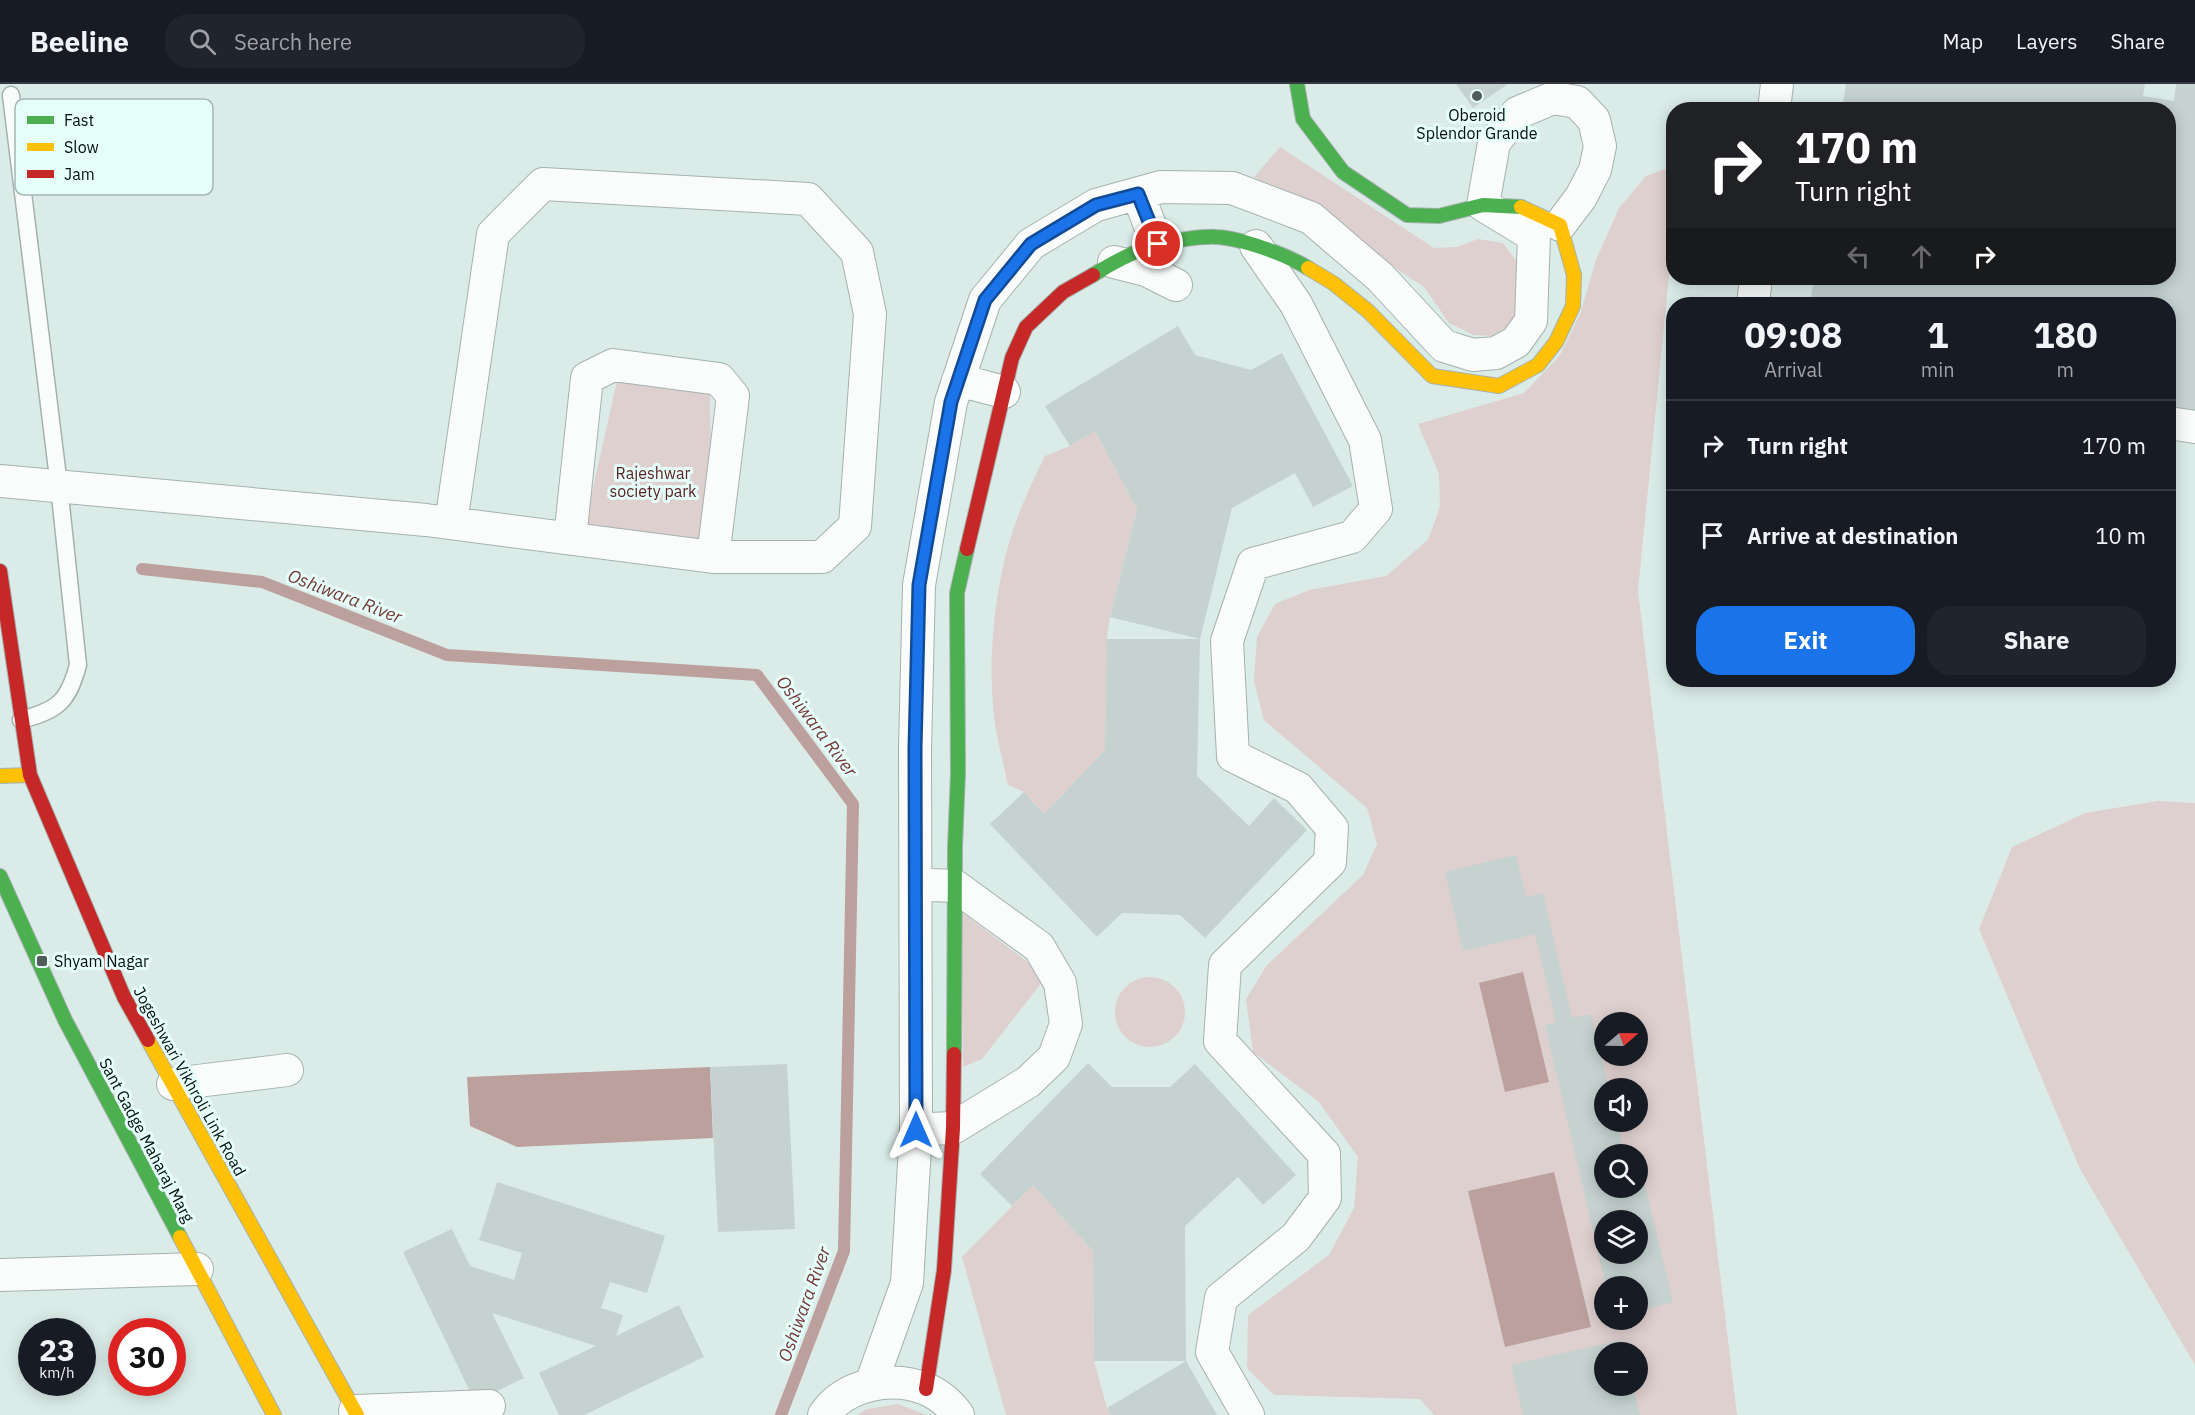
<!DOCTYPE html>
<html lang="en">
<head>
<meta charset="utf-8">
<style>
  body { margin:0; font-family:"IBM Plex Sans",sans-serif; background:#20242c; color:#f1f3f6; height:100vh; display:flex; flex-direction:column; font-size:22px; white-space:nowrap }
  * { box-sizing:border-box; margin:0 }
  p { font-size:20px; color:#9ea1a6 }
  .icon { flex:none; width:33px; height:33px; fill:none; stroke:currentColor; stroke-width:2; stroke-linecap:round; stroke-linejoin:round }
  .map { position:relative; flex:1; overflow:hidden }
  .drawer { position:absolute; left:1666px; top:213px; width:510px; height:390px; display:flex; flex-direction:column; background:#171b24; border-radius:24px; box-shadow:0 3px 15px #0003 }
  .drawer>* { flex:none }
  .top-card { position:absolute; left:1666px; top:18px; width:510px; height:183px; border-radius:24px; box-shadow:0 3px 15px #0003; background:#202124; color:#fff; overflow:hidden }
  .needle { width:39px; rotate:70deg }
  .controls { position:absolute; left:1594px; top:928px; display:grid; gap:12px }
  .controls a { display:grid; place-items:center; width:54px; height:54px; border-radius:50%; background:#171b24; box-shadow:0 3px 15px #0003; font-size:30px }
  .speed { position:absolute; left:18px; top:1234px; display:flex; gap:12px; font-size:30px; font-weight:700; text-align:center }
  .speed>* { display:grid; place-content:center; width:78px; height:78px; border-radius:50%; background:#171b24; box-shadow:0 3px 15px #0003; line-height:1 }
  .speed small { font-size:15px; font-weight:400 }
  .speed .limit { border:9px solid #d22; background:#fff; color:#111 }
  .pin { position:absolute; display:grid; place-items:center; width:51px; height:51px; color:#fff; margin:-26px; border:3px solid #fff; border-radius:50%; box-shadow:0 2px 6px #0007 }
  .me { position:absolute; width:66px; margin:-33px; rotate:0deg; stroke-linejoin:round; filter:drop-shadow(0 0 4px #0008) }
  .turn { display:flex; align-items:center; gap:21px; height:126px; padding:0 30px; font-size:27px }
  .turn .icon { width:78px; height:78px; stroke-width:2.5 }
  .turn b { display:block; font-size:42px; line-height:51px }
  .lanes { display:flex; align-items:center; height:57px; padding:0 30px; background:#0003; justify-content:center; gap:30px; direction:ltr }
  .lanes .off { opacity:.35 }
  .eta { display:flex; justify-content:space-evenly; align-items:center; height:102px; text-align:center }
  .eta b { font-size:36px; font-weight:800; line-height:42px }
  .action { display:flex; gap:12px; margin-top:auto; padding:12px 30px }
  .action a { flex:1; height:69px; border-radius:24px; background:#1a73e8; color:#fff; font-size:24px; font-weight:800; line-height:69px; text-align:center }
  .action a+a { background:#20242c; color:#f1f3f6 }
  ul { padding:0; list-style:none }
  li { display:flex; align-items:center; gap:18px; height:90px; padding:0 30px; border-top:2px solid #363941 }
  li div { flex:1 }
  li b { display:block; font-size:22px }
  li em { font-style:normal }
  header { display:flex; align-items:center; gap:36px; box-sizing:border-box; height:84px; padding:0 30px; background:#171b24; border-bottom:2px solid #363941 }
  header strong { font-size:28px }
  nav { display:flex; gap:33px; margin-inline-start:auto; font-size:21px }
  .search { width:420px; height:54px; background:#20242c; display:flex; align-items:center; gap:15px; box-sizing:border-box; padding:0 21px; border-radius:24px; color:#9ea1a6; font-size:22px }
  .map>svg:first-child { display:block }
  .green { fill:#ded0ce; fill-rule:evenodd }
  .water { fill:#bba09d }
  .lines { fill:none; stroke-linecap:round; stroke-linejoin:round }
  .stream { stroke:#bba09d; stroke-width:12 }
  .building { fill:#c5d2cf; fill-rule:evenodd }
  .lane-casing { stroke:#a4b2ae; stroke-width:19 }
  .street-casing { stroke:#a4b2ae; stroke-width:34 }
  .fast-casing { stroke:#a4b2ae; stroke-width:16 }
  .slow-casing { stroke:#a4b2ae; stroke-width:16 }
  .jam-casing { stroke:#a4b2ae; stroke-width:16 }
  .lane { stroke:#fafcfc; stroke-width:16 }
  .street { stroke:#fafcfc; stroke-width:32 }
  .fast { stroke:#4caf50; stroke-width:14 }
  .slow { stroke:#ffc107; stroke-width:14 }
  .jam { stroke:#c62828; stroke-width:14 }
  .route-casing { stroke:#114b97; stroke-width:15 }
  .route { stroke:#1a73e8; stroke-width:10 }
  .poi-dot { fill:#505c5a; stroke:#e6fef9; stroke-width:2 }
  .labels { text-anchor:middle; dominant-baseline:central; stroke-width:6; stroke-linejoin:round; paint-order:stroke }
  .poi-label { font-size:16px; fill:#050f0d; stroke:#e6fef9 }
  .park-label { font-size:16px; fill:#5e2324; stroke:#e6fef9 }
  .street-label { font-size:16px; fill:#050f0d; stroke:#e6fef9 }
  .water-label { font-size:18px; font-style:italic; fill:#743736; stroke:#e6fef9 }
  .key { fill:#e6fef9; stroke:#a2b6b2; stroke-width:1.5 }
  .key-label { font-size:16px; fill:#050f0d }
</style>
</head>
<body>
<header>
<strong>Beeline</strong>
<div class="search"><svg class="icon" aria-label="search" viewBox="0 0 24 24"><circle cx="10" cy="10" r="6"/><path d="M15 15l6 6"/></svg>Search here</div>
<nav><a>Map</a><a>Layers</a><a>Share</a></nav>
</header>
<div class="map">
<svg width="2195" height="1331" viewBox="0 0 2195 1331">
  <rect width="100%" height="100%" fill="#dbece8"/>
  <path class="green" d="M 1280,63 L 1434,164 L 1457,163 L 1478,155 L 1503,159 L 1518,179 L 1520,206 L 1515,232 L 1506,243 L 1493,252 L 1473,251 L 1449,239 L 1424,203 L 1254,93 Z
    M 1674,82 L 1674,141 L 1638,507 L 1737,1331 L 1434,1331 L 1420,1315 L 1274,1311 L 1247,1284 L 1248,1231 L 1329,1171 L 1354,1124 L 1358,1073 L 1319,1018 L 1253,968 L 1246,915 L 1267,881 L 1363,791 L 1377,760 L 1367,724 L 1264,636 L 1254,597 L 1257,553 L 1275,520 L 1309,506 L 1386,492 L 1428,456 L 1440,423 L 1439,390 L 1418,340 L 1524,309 L 1560,271 L 1580,230 L 1596,176 L 1619,124 L 1646,92 ZM 1605,939 L 1638,939 L 1638,972 L 1605,972 ZM 1605,1005 L 1638,1005 L 1638,1038 L 1605,1038 ZM 1605,1071 L 1638,1071 L 1638,1104 L 1605,1104 ZM 1605,1137 L 1638,1137 L 1638,1170 L 1605,1170 ZM 1605,1203 L 1638,1203 L 1638,1236 L 1605,1236 ZM 1605,1269 L 1638,1269 L 1638,1302 L 1605,1302 Z
    M 617,297 L 710,308 L 712,464 L 583,448 Z
    M 1095,347 L 1137,425 L 1110,533 L 1107,554 L 1105,666 L 1044,730 L 1024,708 L 1008,701 C 1004,683 1000,665 996,647 C 985,579 995,486 1022,422 C 1029,405 1037,388 1045,372 L 1070,362 Z
    M 2158,717 L 2195,719 L 2195,1281 L 2080,1085 L 1979,845 L 2012,763 L 2085,729 Z
    M 961,828 L 1047,892 L 982,975 L 963,983 Z
    M1115 928a35 35 0 1 1 70 0a35 35 0 1 1-70 0Z
    M 1033,1101 L 1093,1167 L 1094,1277 L 1107,1324 L 1111,1331 L 1006,1331 L 962,1173 Z
    M 898,1320 L 927,1331 L 857,1331 L 867,1325 Z"/>
  <path class="water" d="M 1523,888 L 1549,998 L 1505,1008 L 1479,899 Z
    M 710,983 L 713,1054 L 517,1063 L 470,1042 L 467,993 Z
    M 1554,1088 L 1591,1243 L 1505,1263 L 1468,1107 Z"/>
  <g class="lines">
    <path class="stream" d="M 142,485 L 262,498 L 447,571 L 757,591 L 853,720 L 844,1167 L 781,1331"/>
  </g>
  <path class="building" d="M 1456,0 L 1508,0 L 1473,24 Z
    M 1846,0 L 2145,0 L 2143,12 L 2174,17 L 2176,0 L 2195,0 L 2195,335 L 2169,331 L 2169,220 L 1810,220 L 1814,194 L 2169,194 L 2169,26 L 1842,26 Z
    M 1178,242 L 1195,271 L 1251,286 L 1282,269 L 1353,402 L 1313,423 L 1295,389 L 1232,424 L 1200,555 L 1110,533 L 1137,425 L 1095,347 L 1070,362 L 1045,322 Z
    M 1107,555 L 1200,555 L 1197,692 L 1249,742 L 1274,714 L 1307,746 L 1205,854 L 1180,831 L 1122,829 L 1097,853 L 990,740 L 1024,708 L 1044,730 L 1105,666 Z
    M 1516,771 L 1526,813 L 1543,809 L 1572,934 L 1591,930 L 1609,1005 L 1605,1005 L 1605,1038 L 1617,1038 L 1625,1071 L 1605,1071 L 1605,1104 L 1638,1104 L 1638,1086 L 1641,1085 L 1673,1218 L 1638,1227 L 1638,1203 L 1606,1203 L 1545,941 L 1556,938 L 1535,850 L 1463,867 L 1445,788 ZM 1605,1137 L 1638,1137 L 1638,1170 L 1605,1170 Z
    M 1088,979 L 1112,1003 L 1170,1003 L 1195,980 L 1296,1091 L 1263,1121 L 1238,1093 L 1185,1142 L 1186,1277 L 1094,1277 L 1093,1167 L 1033,1101 L 1012,1122 L 980,1090 Z
    M 787,980 L 795,1145 L 718,1148 L 710,983 Z
    M 497,1098 L 665,1152 L 647,1209 L 610,1198 L 601,1224 L 623,1231 L 616,1252 L 679,1221 L 704,1273 L 584,1331 L 559,1331 L 539,1289 L 596,1262 L 492,1229 L 524,1294 L 475,1318 L 403,1168 L 452,1145 L 470,1182 L 514,1196 L 522,1169 L 479,1156 Z
    M 1622,1256 L 1625,1269 L 1605,1269 L 1605,1302 L 1633,1302 L 1640,1331 L 1523,1331 L 1511,1281 Z
    M 1186,1277 L 1217,1331 L 1111,1331 L 1107,1324 Z"/>
  <g class="lines">
    <g class="lane-casing">
      <path id="lane" d="M 11,11 L 59,402 L 78,581 C 68,618 58,626 21,636"/>
    </g>
    <g class="street-casing">
      <path id="street" d="M 1774,26 L 1777,0
        M 1138,110 L 1157,160
        M 1114,178 L 1146,186 L 1176,201
        M 1753,220 L 1756,194
        M 958,296 L 1004,308
        M 2169,339 L 2195,343
        M 0,397 L 426,436 L 713,473 L 733,312 L 719,295 L 613,281 L 587,294 L 570,454
        M 451,439 L 493,150 L 543,100 L 808,115 L 857,168 L 870,230 L 855,442 L 822,473 L 713,473
        M 173,1000 L 287,986
        M 929,1045 L 953,1044 L 1028,998 L 1054,973 L 1066,940 L 1060,899 L 1039,863 L 955,802 L 931,801
        M 0,1191 L 197,1185
        M 871,1300 L 907,1199 L 916,1046 L 915,664 L 919,501 L 951,318 L 985,216 L 1031,160 L 1096,121 L 1161,103 L 1232,104 L 1311,134 L 1380,193 L 1444,262 L 1473,271 L 1496,269 L 1516,258 L 1531,237 L 1534,152 L 1483,121 L 1494,59 L 1517,29 L 1553,14 L 1577,18 L 1594,36 L 1600,62 L 1595,86 L 1581,113 L 1560,141
        M 355,1327 L 489,1322
        M 824,1331 C 845,1300 892,1291 926,1305 C 938,1310 950,1320 958,1331
        M 1248,1331 L 1212,1268 L 1221,1214 L 1296,1153 L 1325,1114 L 1324,1070 L 1220,957 L 1225,881 L 1330,778 L 1332,744 L 1298,704 L 1233,672 L 1227,557 L 1253,480 L 1352,453 L 1376,425 L 1365,356 L 1296,220 L 1256,162"/>
    </g>
    <g class="fast-casing">
      <path id="fast" d="M 1297,0 L 1303,35 L 1343,88 L 1407,131 L 1439,132 L 1483,121 L 1521,123
        M 1093,191 C 1112,179 1134,167 1156,161 C 1168,157 1203,152 1216,153 C 1241,154 1287,171 1308,184
        M 0,792 L 65,936 L 180,1153
        M 954,970 L 955,763 L 958,689 L 957,509 L 967,465"/>
    </g>
    <g class="slow-casing">
      <path id="slow" d="M 1308,184 L 1333,199 L 1368,227 L 1432,292 L 1499,302 L 1538,281 L 1556,258 L 1573,222 L 1574,191 L 1560,141 L 1521,123
        M 0,692 L 30,691
        M 148,956 L 357,1331
        M 180,1153 L 274,1331"/>
    </g>
    <g class="jam-casing">
      <path id="jam" d="M 967,465 L 1012,274 L 1026,243 L 1063,208 L 1093,191
        M 0,487 L 30,691 L 124,913 L 148,956
        M 926,1305 L 944,1186 L 953,1044 L 954,970"/>
    </g>
    <use href="#lane" class="lane"/>
    <use href="#street" class="street"/>
    <use href="#fast" class="fast"/>
    <use href="#slow" class="slow"/>
    <use href="#jam" class="jam"/>
  </g>
  <g class="lines">
    <g class="route-casing">
      <path id="route" d="M 916,1046 L 915,664 L 919,501 L 951,318 L 985,216 L 1031,160 L 1096,121 L 1138,110 L 1158,160"/>
    </g>
    <use href="#route" class="route"/>
  </g>
  <g class="poi-dot">
    <circle cx="1477" cy="12" r="6"/>
    <rect x="36" y="871" width="12" height="12" rx="3"/>
  </g>
  <g class="labels">
    <g class="poi-label">
      <text x="1477" y="31">Oberoid<tspan x="1477" dy="18">Splendor Grande</tspan></text>
      <text x="54" y="877" text-anchor="start">Shyam Nagar</text>
    </g>
    <g class="park-label">
      <text x="653" y="389">Rajeshwar<tspan x="653" dy="18">society park</tspan></text>
    </g>
    <g class="street-label">
      <text transform="translate(190 997) rotate(61)">Jogeshwari Vikhroli Link Road</text>
      <text transform="translate(147 1056) rotate(62)">Sant Gadge Maharaj Marg</text>
    </g>
    <g class="water-label">
      <text transform="translate(345 512) rotate(21)">Oshiwara River</text>
      <text transform="translate(817 642) rotate(53)">Oshiwara River</text>
      <text transform="translate(804 1220) rotate(-70)">Oshiwara River</text>
    </g>
  </g>
  <rect x="15" y="15" width="198" height="96" rx="9" class="key"/>
  <rect x="27" y="32" width="27" height="8" fill="#4caf50"/>
  <rect x="27" y="59" width="27" height="8" fill="#ffc107"/>
  <rect x="27" y="86" width="27" height="8" fill="#c62828"/>
  <g class="key-label">
    <text x="64" y="42">Fast</text>
    <text x="64" y="69">Slow</text>
    <text x="64" y="96">Jam</text>
  </g>
</svg>
<div class="controls">
<a><svg class="needle" viewBox="-14 -14 28 28"><path d="M0-13l5 13h-10z" fill="#e53935"/><path d="M0 13l5-13h-10z" fill="#9ea1a6"/></svg></a>
<a><svg class="icon" aria-label="sound" viewBox="0 0 24 24"><path d="M4 9h4l5-4v14l-5-4H4zM17 9q2 3 0 6"/></svg></a>
<a><svg class="icon" aria-label="search" viewBox="0 0 24 24"><circle cx="10" cy="10" r="6"/><path d="M15 15l6 6"/></svg></a>
<a><svg class="icon" aria-label="layers" viewBox="0 0 24 24"><path d="M12 4l9 5-9 5-9-5zM3 14l9 5 9-5"/></svg></a>
<a>+</a>
<a>−</a>
</div>
<div class="speed"><div>23<small>km/h</small></div><div class="limit">30</div></div>
<div class="pin" style="left:1158px;top:160px;background:#d93025"><svg class="icon" aria-label="arrive" viewBox="0 0 24 24"><path d="M6 21V4h12l-3 4 3 4H6"/></svg></div>
<svg class="me" style="left:916px;top:1046px" viewBox="-20 -20 40 40"><path d="M0-17L14 15 0 8-14 15z" fill="#1a73e8" stroke="#fff" stroke-width="4"/></svg>
<div class="top-card">
<div class="turn"><svg class="icon" aria-label="right" viewBox="0 0 24 24"><path d="M7 20v-9h11M14 6l5 5-5 5"/></svg><div><b>170 m</b>Turn right</div></div>
<div class="lanes"><svg class="icon off" aria-label="left" viewBox="0 0 24 24"><path d="M17 20v-9H6M10 6l-5 5 5 5"/></svg><svg class="icon off" aria-label="ahead" viewBox="0 0 24 24"><path d="M12 20V5M6 11l6-6 6 6"/></svg><svg class="icon" aria-label="right" viewBox="0 0 24 24"><path d="M7 20v-9h11M14 6l5 5-5 5"/></svg></div>
</div>
<section class="drawer">
<div class="eta">
<div><b>09:08</b><p>Arrival</p></div>
<div><b>1</b><p>min</p></div>
<div><b>180</b><p>m</p></div>
</div>
<ul>
<li><svg class="icon" aria-label="right" viewBox="0 0 24 24"><path d="M7 20v-9h11M14 6l5 5-5 5"/></svg><div><b>Turn right</b></div><em>170 m</em></li>
<li><svg class="icon" aria-label="arrive" viewBox="0 0 24 24"><path d="M6 21V4h12l-3 4 3 4H6"/></svg><div><b>Arrive at destination</b></div><em>10 m</em></li>
</ul>
<div class="action"><a>Exit</a><a>Share</a></div>
</section>
</div>
</body>
</html>
